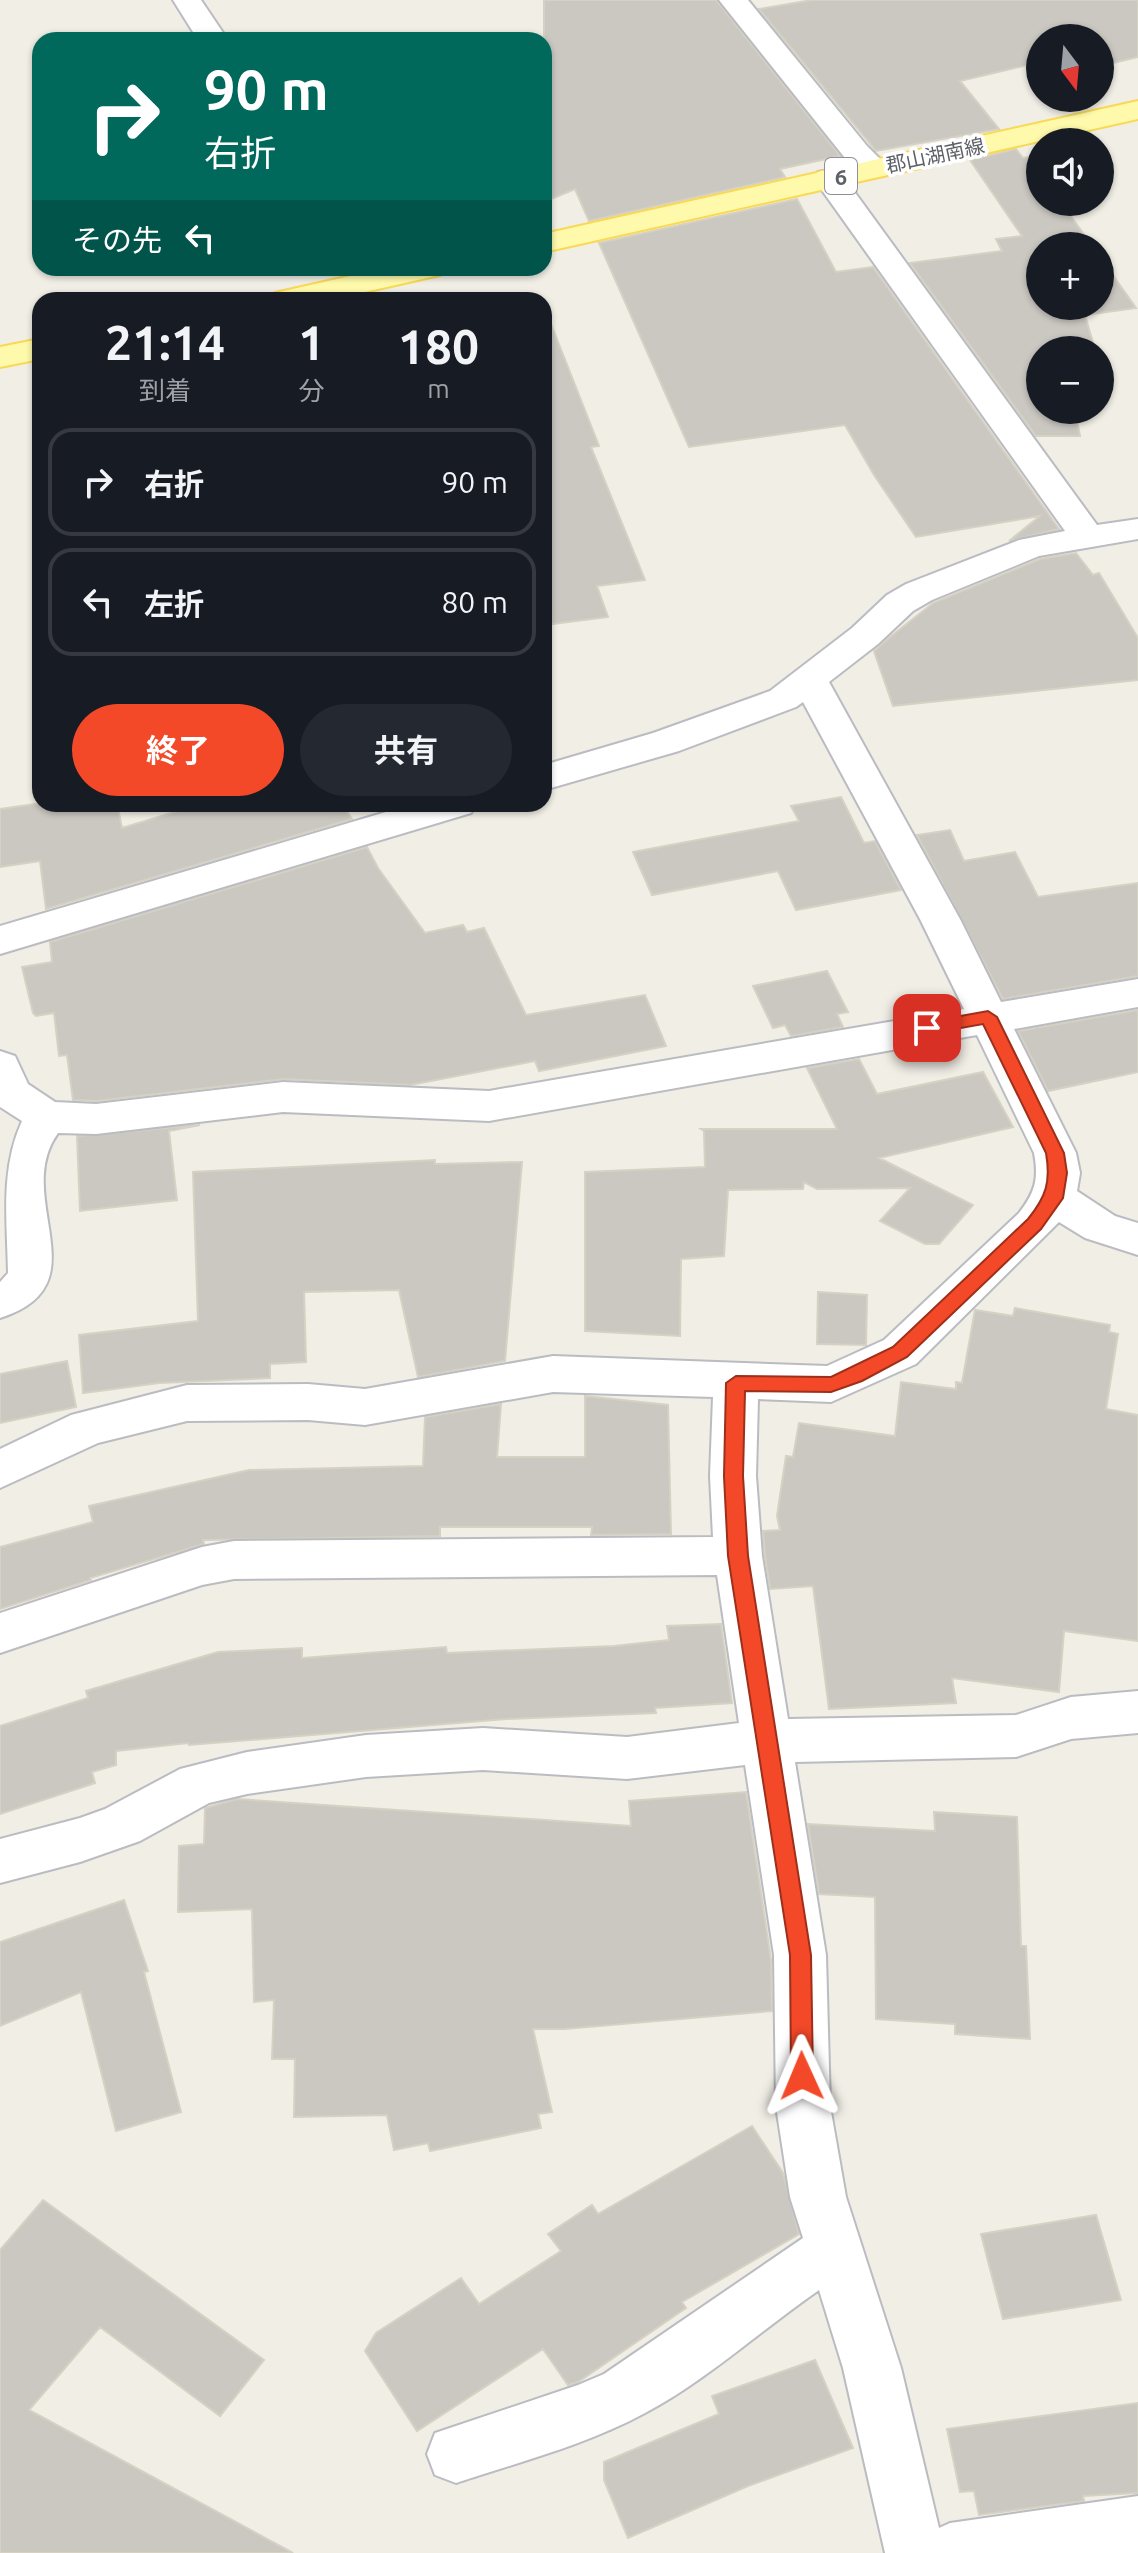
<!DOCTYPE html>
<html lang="ja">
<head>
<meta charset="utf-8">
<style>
  body { margin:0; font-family:Ubuntu,"Noto Sans JP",sans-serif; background:#242831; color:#f1f3f6; height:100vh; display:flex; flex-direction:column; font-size:30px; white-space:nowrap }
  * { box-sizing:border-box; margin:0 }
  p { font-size:26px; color:#9ea1a6 }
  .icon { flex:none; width:44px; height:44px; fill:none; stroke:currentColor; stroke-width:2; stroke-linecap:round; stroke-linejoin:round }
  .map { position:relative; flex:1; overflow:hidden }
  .details { position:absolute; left:32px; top:292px; width:520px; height:520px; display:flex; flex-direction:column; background:#171b24; border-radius:24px; box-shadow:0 2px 6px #0004 }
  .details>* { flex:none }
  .top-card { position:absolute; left:32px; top:32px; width:520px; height:244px; border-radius:24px; box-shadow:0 2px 6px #0004; background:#00695c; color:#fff; overflow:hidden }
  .needle { width:52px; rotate:164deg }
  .fabs { position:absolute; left:1026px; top:24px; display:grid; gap:16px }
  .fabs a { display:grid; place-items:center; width:88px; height:88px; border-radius:50%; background:#171b24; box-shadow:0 2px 6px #0004; font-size:40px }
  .pin { position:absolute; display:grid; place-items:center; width:68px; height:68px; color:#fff; margin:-34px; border-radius:16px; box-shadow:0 4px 12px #0006 }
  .me { position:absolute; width:88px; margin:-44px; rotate:359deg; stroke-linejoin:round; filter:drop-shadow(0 0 6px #0008) }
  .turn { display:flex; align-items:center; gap:28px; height:168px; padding:0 40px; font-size:36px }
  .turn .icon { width:104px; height:104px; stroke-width:2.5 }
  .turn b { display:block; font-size:56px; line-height:68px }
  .then { display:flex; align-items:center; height:76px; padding:0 40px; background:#0003; gap:16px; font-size:30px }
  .eta { display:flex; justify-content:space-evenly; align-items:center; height:136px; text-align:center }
  .eta b { font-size:48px; font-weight:700; line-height:56px }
  .primary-button { display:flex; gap:16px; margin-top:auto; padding:16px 40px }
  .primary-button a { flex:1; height:92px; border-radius:48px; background:#f34928; color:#fff; font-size:32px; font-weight:700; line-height:92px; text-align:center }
  .primary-button a+a { background:#242831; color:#f1f3f6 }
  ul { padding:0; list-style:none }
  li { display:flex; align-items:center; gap:24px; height:108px; margin:0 16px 12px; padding:0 24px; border:4px solid #363941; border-radius:24px }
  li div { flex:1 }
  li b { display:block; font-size:30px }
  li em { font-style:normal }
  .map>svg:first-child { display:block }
  .building { fill:#cbc8c2; stroke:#d5d1c3; stroke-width:2 }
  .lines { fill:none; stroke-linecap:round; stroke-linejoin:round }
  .minor-casing { stroke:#babcc1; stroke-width:4 }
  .primary-casing { stroke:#f9d954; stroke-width:4 }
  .minor { fill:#fff; fill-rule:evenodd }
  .primary { fill:#fff9ab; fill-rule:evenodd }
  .route { fill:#f34928; stroke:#9e2f1a; stroke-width:2 }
  .labels { text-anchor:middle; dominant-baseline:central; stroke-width:7; stroke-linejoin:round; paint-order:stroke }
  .far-street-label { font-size:20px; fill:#5d6066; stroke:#fff }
  .shield { fill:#fff; stroke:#8e9094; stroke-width:2 }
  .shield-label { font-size:22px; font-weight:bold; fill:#5d6066 }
</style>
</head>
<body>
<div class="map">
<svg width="1138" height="2553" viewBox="0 0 1138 2553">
  <rect width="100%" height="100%" fill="#f0eee5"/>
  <path class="building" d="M 544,0 L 716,0 L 840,156 L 780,169 L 785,177 L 589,221 L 575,189 L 544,202 Z
    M 812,0 L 1138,0 L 1138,57 L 1105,65 L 1100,61 L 1100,38 L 1040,38 L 1040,62 L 960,81 L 999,129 L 876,151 L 759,9 Z
    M 1016,149 L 1023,158 L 1029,157 L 1040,172 L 1040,202 L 1061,202 L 1092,246 L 1040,246 L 1040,306 L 1100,306 L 1100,257 L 1136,308 L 1085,315 L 1095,350 L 1040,350 L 1040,410 L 1075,410 L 1080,436 L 1036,436 L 910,263 L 1002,251 L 996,239 L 1022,236 L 970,160 Z
    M 797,199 L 836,272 L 873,267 L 1059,529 L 1009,541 L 1040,516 L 916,537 L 874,475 L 845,425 L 689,447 L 599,243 Z
    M 544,314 L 547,314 L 599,446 L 591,447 L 645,580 L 597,586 L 608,617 L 544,625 Z
    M 1076,553 L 1093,575 L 1099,573 L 1138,638 L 1138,680 L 893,706 L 874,651 L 890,637 L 933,603 L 1040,559 Z
    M 841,797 L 864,843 L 875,841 L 901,890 L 796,910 L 778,871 L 652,895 L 633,852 L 799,821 L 791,806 Z
    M 35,804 L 117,804 L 122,828 L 201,804 L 342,804 L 352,819 L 46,909 L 40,861 L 0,867 L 0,809 Z
    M 950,830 L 964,861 L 1015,852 L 1038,897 L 1138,883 L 1138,976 L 1003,999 L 917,835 Z
    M 367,847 L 378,868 L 425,933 L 463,925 L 467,932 L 484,928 L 526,1015 L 645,995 L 666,1046 L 539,1071 L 535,1061 L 410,1085 L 283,1079 L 96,1101 L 73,1100 L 67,1055 L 59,1056 L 54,1013 L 36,1016 L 33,1013 L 22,967 L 52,962 L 50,942 Z
    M 827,971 L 848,1012 L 837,1014 L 843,1027 L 791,1036 L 785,1025 L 773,1028 L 753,986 Z
    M 1138,1010 L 1138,1072 L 1048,1091 L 1018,1031 Z
    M 859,1059 L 877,1094 L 983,1072 L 1013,1127 L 879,1158 L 973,1205 L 939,1244 L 925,1244 L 880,1221 L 910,1188 L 817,1189 L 804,1182 L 803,1189 L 728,1190 L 724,1256 L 681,1259 L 680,1336 L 585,1331 L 585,1172 L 705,1167 L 704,1131 L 701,1129 L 837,1129 L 807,1068 Z
    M 200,1125 L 169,1131 L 177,1200 L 80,1211 L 77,1136 Z
    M 435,1160 L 435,1164 L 522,1162 L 505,1361 L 418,1377 L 399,1290 L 304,1292 L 306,1362 L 270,1364 L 270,1378 L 159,1383 L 83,1393 L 79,1335 L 198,1321 L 193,1172 Z
    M 818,1292 L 867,1295 L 866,1345 L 817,1344 Z
    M 1015,1308 L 1110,1325 L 1109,1332 L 1118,1334 L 1106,1409 L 1138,1415 L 1138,1641 L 1064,1631 L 1059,1692 L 952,1678 L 956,1703 L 829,1709 L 813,1586 L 770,1589 L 765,1556 L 763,1531 L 780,1530 L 777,1516 L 786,1456 L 793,1457 L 799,1423 L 895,1436 L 901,1382 L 956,1389 L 956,1382 L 962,1383 L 975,1310 L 1013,1316 Z
    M 67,1361 L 76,1407 L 0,1423 L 0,1374 Z
    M 585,1396 L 668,1405 L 671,1534 L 591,1535 L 592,1527 L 440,1527 L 440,1536 L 203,1540 L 204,1544 L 90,1578 L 91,1580 L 0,1609 L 0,1547 L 93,1522 L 89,1506 L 249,1470 L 423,1466 L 425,1417 L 501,1404 L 497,1457 L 585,1457 Z
    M 721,1624 L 732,1703 L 655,1708 L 656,1713 L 506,1719 L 189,1745 L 188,1743 L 116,1751 L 116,1765 L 92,1772 L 95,1783 L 0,1814 L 0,1726 L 88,1698 L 86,1691 L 218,1652 L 302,1648 L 302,1658 L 446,1647 L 447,1653 L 614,1646 L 669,1640 L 667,1626 Z
    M 746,1792 L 771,1960 L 772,2011 L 564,2029 L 533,2029 L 552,2112 L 538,2114 L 541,2128 L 430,2151 L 428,2143 L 394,2150 L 387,2115 L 294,2117 L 295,2059 L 272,2059 L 274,2000 L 254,2002 L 252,1909 L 178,1912 L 179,1846 L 204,1844 L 205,1808 L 237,1799 L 631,1826 L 629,1801 Z
    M 934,1812 L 1017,1817 L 1021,1946 L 1026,1946 L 1030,2039 L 955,2034 L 955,2024 L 876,2019 L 875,1897 L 819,1894 L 808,1824 L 935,1831 Z
    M 124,1900 L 148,1971 L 144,1972 L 181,2112 L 116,2131 L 81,1992 L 0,2026 L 0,1942 Z
    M 752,2126 L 783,2173 L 799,2234 L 682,2302 L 686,2308 L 578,2382 L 568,2385 L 543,2349 L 417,2431 L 365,2351 L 376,2333 L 461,2278 L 479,2304 L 561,2251 L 548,2234 L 592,2205 L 598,2214 Z
    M 43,2200 L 264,2360 L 220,2416 L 100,2327 L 29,2410 L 293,2553 L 0,2553 L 0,2250 Z
    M 1096,2215 L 1121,2300 L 1003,2319 L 981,2234 Z
    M 815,2360 L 853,2448 L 748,2486 L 628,2538 L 604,2480 L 604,2462 L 719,2414 L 712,2396 Z
    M 1138,2403 L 1138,2493 L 1083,2496 L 1084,2501 L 979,2515 L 974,2491 L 960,2492 L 947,2429 Z"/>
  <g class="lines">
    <g class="minor-casing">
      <path id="minor" d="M 173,0 L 201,0 L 228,40 L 198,40 Z
        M 719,0 L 748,0 L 867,146 L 889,168 L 885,174 C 866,179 859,170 845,158 Z
        M 829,170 L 840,172 L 1097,525 L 1138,519 L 1138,539 L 1039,556 L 932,600 L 913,611 L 878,644 L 829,682 L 961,921 L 1001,1002 L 1138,979 L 1138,1007 L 1014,1029 L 1076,1153 L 1080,1173 L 1077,1191 L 1115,1216 L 1138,1223 L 1138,1255 L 1085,1238 L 1059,1222 L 916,1364 L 831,1402 L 758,1399 L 756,1476 L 762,1556 L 788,1719 L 1016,1715 L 1071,1697 L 1138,1691 L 1138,1733 L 1071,1739 L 1016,1757 L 795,1762 L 826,1955 L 830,2106 L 846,2197 L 901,2368 L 939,2528 L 950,2523 L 1138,2496 L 1138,2553 L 885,2553 L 843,2368 L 819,2290 C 761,2330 707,2380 645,2413 C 586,2445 519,2462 456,2483 L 435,2475 L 427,2454 L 435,2433 L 578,2385 L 604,2374 L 803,2238 L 790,2197 L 776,2106 L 774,1955 L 745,1765 L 627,1779 L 483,1770 L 366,1777 L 247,1794 L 209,1803 L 140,1841 L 80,1862 L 0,1883 L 0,1839 L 80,1818 L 105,1809 L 180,1769 L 247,1752 L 366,1735 L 483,1728 L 627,1737 L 739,1723 L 717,1575 L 234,1579 L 202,1585 L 0,1653 L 0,1613 L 202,1547 L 234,1541 L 713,1537 L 710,1476 L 713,1397 L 553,1392 L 365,1425 L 308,1420 L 187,1421 L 98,1443 L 0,1488 L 0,1449 L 71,1415 L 187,1385 L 308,1384 L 365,1389 L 553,1356 L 827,1366 L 884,1340 L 1019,1213 C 1035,1192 1039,1179 1034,1153 L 977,1035 L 489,1121 L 283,1112 L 96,1134 L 58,1133 C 11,1198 104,1285 0,1318 L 0,1282 L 8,1273 C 7,1220 0,1169 22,1121 L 0,1107 L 0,1051 L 15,1056 L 28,1084 L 55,1102 L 96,1104 L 283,1082 L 489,1091 L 964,1009 L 921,921 L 803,702 L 796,707 L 679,751 L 544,790 L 544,765 L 653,733 L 770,691 L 852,628 L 887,595 L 906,584 L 1019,540 L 1065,531 L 814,179 L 818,172 Z
        M 413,804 L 476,804 L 471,813 L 0,954 L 0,926 Z"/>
    </g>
    <g class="primary-casing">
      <path id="primary" d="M 1138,101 L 1138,119 L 544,252 L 544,234 Z
        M 386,268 L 445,268 L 440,275 L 329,300 L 270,300 L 275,293 Z
        M 40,339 L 40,359 L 0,367 L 0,347 Z"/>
    </g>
    <use href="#minor" class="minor"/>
    <use href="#primary" class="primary"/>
  </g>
  <path class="route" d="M 988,1011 L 997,1017 L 1064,1153 L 1067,1173 L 1063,1198 L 1041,1229 L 907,1357 L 862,1381 L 831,1392 L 745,1391 L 743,1476 L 748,1556 L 811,1955 L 813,2076 L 810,2083 L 802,2086 L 794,2083 L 791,2076 L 790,1955 L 728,1556 L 724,1476 L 726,1383 L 736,1376 L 831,1377 L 893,1347 L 1028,1219 C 1046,1197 1051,1182 1046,1153 L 983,1024 L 927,1034 L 919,1028 L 927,1022 Z"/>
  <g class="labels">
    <g class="far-street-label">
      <text transform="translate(935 155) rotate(-12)">郡山湖南線</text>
    </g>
    <rect class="shield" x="825" y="158" width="32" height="36" rx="6"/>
    <g class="shield-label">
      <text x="841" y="176">6</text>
    </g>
  </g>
</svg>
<div class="fabs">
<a><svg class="needle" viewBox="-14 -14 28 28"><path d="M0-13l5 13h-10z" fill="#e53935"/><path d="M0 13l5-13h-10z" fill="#9ea1a6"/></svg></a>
<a><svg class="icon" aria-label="sound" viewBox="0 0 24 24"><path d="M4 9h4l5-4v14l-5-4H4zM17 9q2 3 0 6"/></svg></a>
<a>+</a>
<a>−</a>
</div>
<div class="pin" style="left:927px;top:1028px;background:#d93025"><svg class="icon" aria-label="arrive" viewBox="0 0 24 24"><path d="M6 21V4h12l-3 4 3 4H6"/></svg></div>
<svg class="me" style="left:802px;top:2076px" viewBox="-20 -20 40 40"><path d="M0-17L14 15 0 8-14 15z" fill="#f34928" stroke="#fff" stroke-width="4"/></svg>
<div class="top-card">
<div class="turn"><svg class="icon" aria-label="right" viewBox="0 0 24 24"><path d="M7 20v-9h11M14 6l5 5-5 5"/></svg><div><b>90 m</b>右折</div></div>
<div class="then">その先<svg class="icon" aria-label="left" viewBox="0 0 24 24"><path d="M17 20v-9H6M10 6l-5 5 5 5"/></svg></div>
</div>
<section class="details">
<div class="eta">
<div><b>21:14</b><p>到着</p></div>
<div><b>1</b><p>分</p></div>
<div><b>180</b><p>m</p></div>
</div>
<ul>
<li><svg class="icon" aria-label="right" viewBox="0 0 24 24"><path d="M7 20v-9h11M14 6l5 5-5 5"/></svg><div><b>右折</b></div><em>90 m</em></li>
<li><svg class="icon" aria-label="left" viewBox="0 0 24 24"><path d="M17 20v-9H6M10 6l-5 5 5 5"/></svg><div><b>左折</b></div><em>80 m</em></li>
</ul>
<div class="primary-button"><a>終了</a><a>共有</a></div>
</section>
</div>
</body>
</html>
